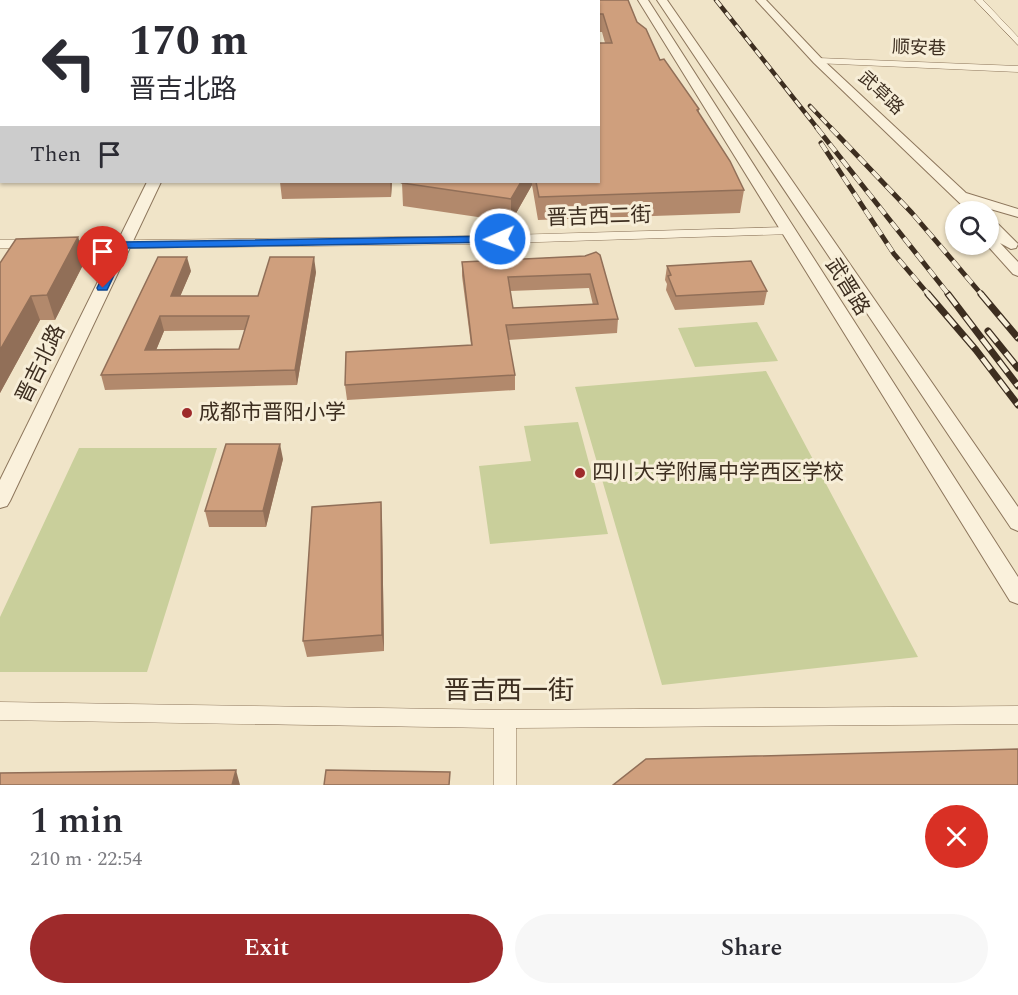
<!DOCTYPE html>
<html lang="en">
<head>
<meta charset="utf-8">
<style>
  body { margin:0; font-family:Spectral,"Noto Sans SC",serif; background:#f7f7f7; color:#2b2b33; height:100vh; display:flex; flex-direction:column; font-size:22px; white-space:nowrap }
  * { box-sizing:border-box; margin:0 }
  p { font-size:20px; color:#7c7c81 }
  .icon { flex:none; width:33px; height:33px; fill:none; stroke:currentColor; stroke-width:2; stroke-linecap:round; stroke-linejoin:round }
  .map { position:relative; height:785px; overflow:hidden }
  .panel { display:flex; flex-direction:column; background:#fff; flex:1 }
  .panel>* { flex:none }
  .hud { position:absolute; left:0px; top:0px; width:600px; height:183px; box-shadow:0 2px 4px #0004; background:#fff; color:#2b2b33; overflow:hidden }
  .controls { position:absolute; left:945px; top:201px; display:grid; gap:12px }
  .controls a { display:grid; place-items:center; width:54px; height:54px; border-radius:50%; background:#fff; box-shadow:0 2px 4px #0004; font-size:30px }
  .pin { position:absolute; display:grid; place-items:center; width:51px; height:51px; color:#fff; margin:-62px -26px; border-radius:50% 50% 50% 0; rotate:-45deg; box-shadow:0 0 6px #0007 }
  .pin .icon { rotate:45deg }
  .me { position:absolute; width:66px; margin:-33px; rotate:268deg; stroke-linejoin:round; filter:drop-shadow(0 0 4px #0008) }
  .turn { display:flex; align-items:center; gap:21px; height:126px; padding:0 30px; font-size:27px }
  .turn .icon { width:78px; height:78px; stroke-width:2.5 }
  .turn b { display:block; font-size:42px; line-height:51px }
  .then { display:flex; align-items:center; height:57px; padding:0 30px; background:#0003; gap:12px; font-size:22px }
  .round { display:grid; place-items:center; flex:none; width:63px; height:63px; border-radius:32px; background:#f7f7f7 }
  .head { display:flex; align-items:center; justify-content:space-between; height:102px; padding:0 30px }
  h1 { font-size:36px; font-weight:600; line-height:45px }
  .cta { display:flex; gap:12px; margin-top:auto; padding:12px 30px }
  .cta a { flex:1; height:69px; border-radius:36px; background:#9e2a2b; color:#fff; font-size:24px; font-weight:600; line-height:69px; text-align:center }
  .cta a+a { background:#f7f7f7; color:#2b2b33 }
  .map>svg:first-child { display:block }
  .green { fill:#c9cf9b }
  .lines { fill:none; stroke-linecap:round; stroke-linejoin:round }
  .minor-casing { stroke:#8d765c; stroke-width:1 }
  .tertiary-casing { stroke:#8d765c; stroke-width:2 }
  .minor { fill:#faf1dc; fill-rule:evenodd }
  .tertiary { fill:#faf1dc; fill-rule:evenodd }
  .rail-far2-casing { stroke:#3d2e20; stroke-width:4.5 }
  .rail-far1-casing { stroke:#3d2e20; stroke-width:5 }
  .rail-casing { stroke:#3d2e20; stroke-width:7 }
  .rail-far2 { stroke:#f7eed8; stroke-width:3; stroke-dasharray:8; stroke-linecap:butt }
  .rail-far1 { stroke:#f7eed8; stroke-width:4; stroke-dasharray:10; stroke-linecap:butt }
  .rail { stroke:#f7eed8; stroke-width:4.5; stroke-dasharray:14; stroke-linecap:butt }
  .wall { fill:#b2896c; fill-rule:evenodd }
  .shaded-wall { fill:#916f58 }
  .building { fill:#cf9f7d; stroke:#916f58; stroke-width:1.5; fill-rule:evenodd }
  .route { fill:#1a73e8; stroke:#114b97; stroke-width:1.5 }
  .poi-dot { fill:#9e2a2b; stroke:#f7eed8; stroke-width:2 }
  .labels { text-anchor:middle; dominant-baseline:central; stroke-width:6; stroke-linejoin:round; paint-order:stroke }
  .far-street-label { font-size:18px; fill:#3d2e20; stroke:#f7eed8 }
  .street-label { font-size:21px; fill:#3d2e20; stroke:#f7eed8 }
  .poi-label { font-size:21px; fill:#3d2e20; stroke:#f7eed8; text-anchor:start }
  .near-street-label { font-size:26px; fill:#3d2e20; stroke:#f7eed8 }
</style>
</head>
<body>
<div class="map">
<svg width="1018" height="785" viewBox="0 0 1018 785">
  <rect width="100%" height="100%" fill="#f0e4c8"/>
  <path class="green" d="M 757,322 L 778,361 L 695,367 L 678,328 Z
    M 766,371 L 918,657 L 662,685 L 575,387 Z
    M 578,422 L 608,534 L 490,544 L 479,466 L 531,461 L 524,426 Z
    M 79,448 L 217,448 L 147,672 L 0,672 L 0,617 Z"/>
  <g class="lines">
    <g class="minor-casing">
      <path id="minor" d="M 975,0 L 983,0 L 1018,37 L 1018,45 Z
        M 0,47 L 2,48 L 2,55 L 0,54 Z
        M 818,58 L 1018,66 L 1018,72 L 815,63 L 815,59 Z
        M 0,81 L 2,81 L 2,87 L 0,87 Z
        M 787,227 L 791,228 L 791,234 L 476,244 L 60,249 L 54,245 L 60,241 L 476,236 Z
        M 0,240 L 33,240 L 39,244 L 33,248 L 0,248 Z
        M 0,702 L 505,710 L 1018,706 L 1018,724 L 516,728 L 516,785 L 494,785 L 494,728 L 0,720 Z"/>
    </g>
    <g class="tertiary-casing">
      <path id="tertiary" d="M 243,0 L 253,0 L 242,2 Z
        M 638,0 L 648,0 L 1018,577 L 1018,604 L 1010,601 Z
        M 657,0 L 667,0 L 1018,507 L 1018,531 L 1011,528 Z
        M 756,0 L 766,0 L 822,59 L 966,193 L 1018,209 L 1018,217 L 980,206 L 985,212 L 969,212 L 814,63 Z
        M 147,182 L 161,182 L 10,501 L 7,506 L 0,508 L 0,480 Z
        M 988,218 L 993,219 L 1018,244 L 1016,248 L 1011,249 L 1000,243 L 1018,262 L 1018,276 L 1013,274 L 986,244 L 988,244 L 988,234 L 992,235 L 988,231 Z"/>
    </g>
    <use href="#minor" class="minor"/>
    <use href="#tertiary" class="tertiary"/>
    <g class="rail-far2-casing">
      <path id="rail-far2" d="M 716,0 L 818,129
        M 810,106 L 832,129"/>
    </g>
    <g class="rail-far1-casing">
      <path id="rail-far1" d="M 817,128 L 949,295
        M 831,128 L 912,213 L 982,295
        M 821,143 L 894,254 L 929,295"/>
    </g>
    <g class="rail-casing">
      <path id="rail" d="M 928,294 L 976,350 L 1018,405
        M 948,294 L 1018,386
        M 981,294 L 1018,338
        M 988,331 L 1018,368"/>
    </g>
    <use href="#rail-far2" class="rail-far2"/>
    <use href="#rail-far1" class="rail-far1"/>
    <use href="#rail" class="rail"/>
  </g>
  <path class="wall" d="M 83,0 L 217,0 L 216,2 L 172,2 L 173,0 L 170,2 L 103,2 L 105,1 L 85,1 Z
    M 628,0 L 637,22 L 660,60 L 699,109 L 699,113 L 744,190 L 740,213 L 538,220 L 532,185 L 511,222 L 403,206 L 402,183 L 403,182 L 598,182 L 605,43 L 602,32 L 598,32 L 598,2 Z
    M 280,182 L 392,182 L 391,197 L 282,199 Z
    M 78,237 L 85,261 L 55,320 L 40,320 L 0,393 L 0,263 Z
    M 585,256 L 618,319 L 617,333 L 508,340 L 515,375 L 515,390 L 347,400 L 345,385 L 471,345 L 462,276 L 462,262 ZM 589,288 L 593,305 L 513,308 L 510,291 Z
    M 667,266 L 767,291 L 764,305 L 675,310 L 666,290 L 667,284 L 665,280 Z
    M 191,271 L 180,296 L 258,296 L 316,272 L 297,385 L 105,390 L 101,375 ZM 245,330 L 239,349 L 156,350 L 164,331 Z
    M 283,459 L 266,527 L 209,527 L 205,511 Z
    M 382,518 L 384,651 L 307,657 L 303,641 Z"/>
  <path class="shaded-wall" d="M 148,0 L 174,0 L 170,2 L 145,2 Z
    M 207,0 L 217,0 L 216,2 L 205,2 Z
    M 0,146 L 2,146 L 2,171 L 0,171 Z
    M 390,182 L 392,182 L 391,197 Z
    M 521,182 L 532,182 L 532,185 L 511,222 L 511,199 Z
    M 78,237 L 85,261 L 55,320 L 47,295 Z
    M 187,257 L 191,271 L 174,311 L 171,296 Z
    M 314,257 L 316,272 L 297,385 L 295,370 Z
    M 31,296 L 40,320 L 0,393 L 0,350 Z
    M 160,316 L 164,331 L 150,365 L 145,350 Z
    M 280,444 L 283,459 L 266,527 L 263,511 Z
    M 381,502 L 382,518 L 384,651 L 382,635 Z
    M 236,770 L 240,785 L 232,785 Z"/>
  <path class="building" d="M 107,0 L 148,0 L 145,2 L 103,2 Z
    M 173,0 L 207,0 L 205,2 L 172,2 Z
    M 264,0 L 628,0 L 637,22 L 646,29 L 660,60 L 664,59 L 699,109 L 697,110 L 730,161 L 744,190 L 539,197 L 536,182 L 598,182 L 598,43 L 612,43 L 603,14 L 598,14 L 598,2 L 263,2 Z
    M 0,92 L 2,92 L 2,146 L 0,146 Z
    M 403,182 L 521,182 L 511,199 L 402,183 Z
    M 78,237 L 47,295 L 31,296 L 0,350 L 0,263 L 16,239 Z
    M 596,252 L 600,255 L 618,319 L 506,325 L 515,375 L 345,385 L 346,352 L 472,345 L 462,262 L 585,256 ZM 590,274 L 598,304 L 513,308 L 508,277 Z
    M 158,257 L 187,257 L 171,296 L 258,296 L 270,257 L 314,257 L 295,370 L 101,375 ZM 160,316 L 249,316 L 239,349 L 145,350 Z
    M 751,261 L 767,291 L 676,296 L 668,276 L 671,275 L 667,266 Z
    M 226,444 L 280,444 L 263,511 L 205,511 Z
    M 381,502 L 382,635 L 303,641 L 312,507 Z
    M 1018,749 L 1018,785 L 613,785 L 646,759 Z
    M 236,770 L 232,785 L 0,785 L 0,773 Z
    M 326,770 L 450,772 L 449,785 L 324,785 Z"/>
  <path class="route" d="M 500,236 L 504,237 L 504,242 L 127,248 L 107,290 L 98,290 L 97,288 L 118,245 L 123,242 Z"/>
  <g class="poi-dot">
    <circle cx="187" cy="413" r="6"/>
    <circle cx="580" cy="473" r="6"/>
  </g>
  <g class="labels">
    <g class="far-street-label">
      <text transform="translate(919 48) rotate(2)">顺安巷</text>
      <text transform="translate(881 93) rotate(43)">武草路</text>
    </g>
    <g class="street-label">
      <text transform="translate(599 217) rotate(-2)">晋吉西二街</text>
      <text transform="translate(847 287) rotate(58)">武晋路</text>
      <text transform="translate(41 364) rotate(-64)">晋吉北路</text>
    </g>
    <g class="poi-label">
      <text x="199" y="413">成都市晋阳小学</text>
      <text x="592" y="473">四川大学附属中学西区学校</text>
    </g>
    <g class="near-street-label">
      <text x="509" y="691">晋吉西一街</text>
    </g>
  </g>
</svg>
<div class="controls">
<a><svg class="icon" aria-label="search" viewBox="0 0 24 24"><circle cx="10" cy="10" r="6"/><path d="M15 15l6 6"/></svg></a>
</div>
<div class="pin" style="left:103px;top:288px;background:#d93025"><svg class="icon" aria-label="arrive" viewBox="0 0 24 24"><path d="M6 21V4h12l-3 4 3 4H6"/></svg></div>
<svg class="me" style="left:500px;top:239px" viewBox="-20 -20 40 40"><circle r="17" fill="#1a73e8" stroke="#fff" stroke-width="3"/><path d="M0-11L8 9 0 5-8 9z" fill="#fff"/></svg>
<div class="hud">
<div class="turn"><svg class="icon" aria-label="left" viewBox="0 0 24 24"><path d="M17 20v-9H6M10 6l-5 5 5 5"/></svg><div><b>170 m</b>晋吉北路</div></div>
<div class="then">Then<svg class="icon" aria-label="arrive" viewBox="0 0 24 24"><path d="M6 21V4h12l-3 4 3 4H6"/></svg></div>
</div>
</div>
<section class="panel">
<div class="head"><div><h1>1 min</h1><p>210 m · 22:54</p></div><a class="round" style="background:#d93025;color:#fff"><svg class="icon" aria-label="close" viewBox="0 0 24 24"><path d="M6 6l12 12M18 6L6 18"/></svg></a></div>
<div class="cta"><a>Exit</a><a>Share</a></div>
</section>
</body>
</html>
